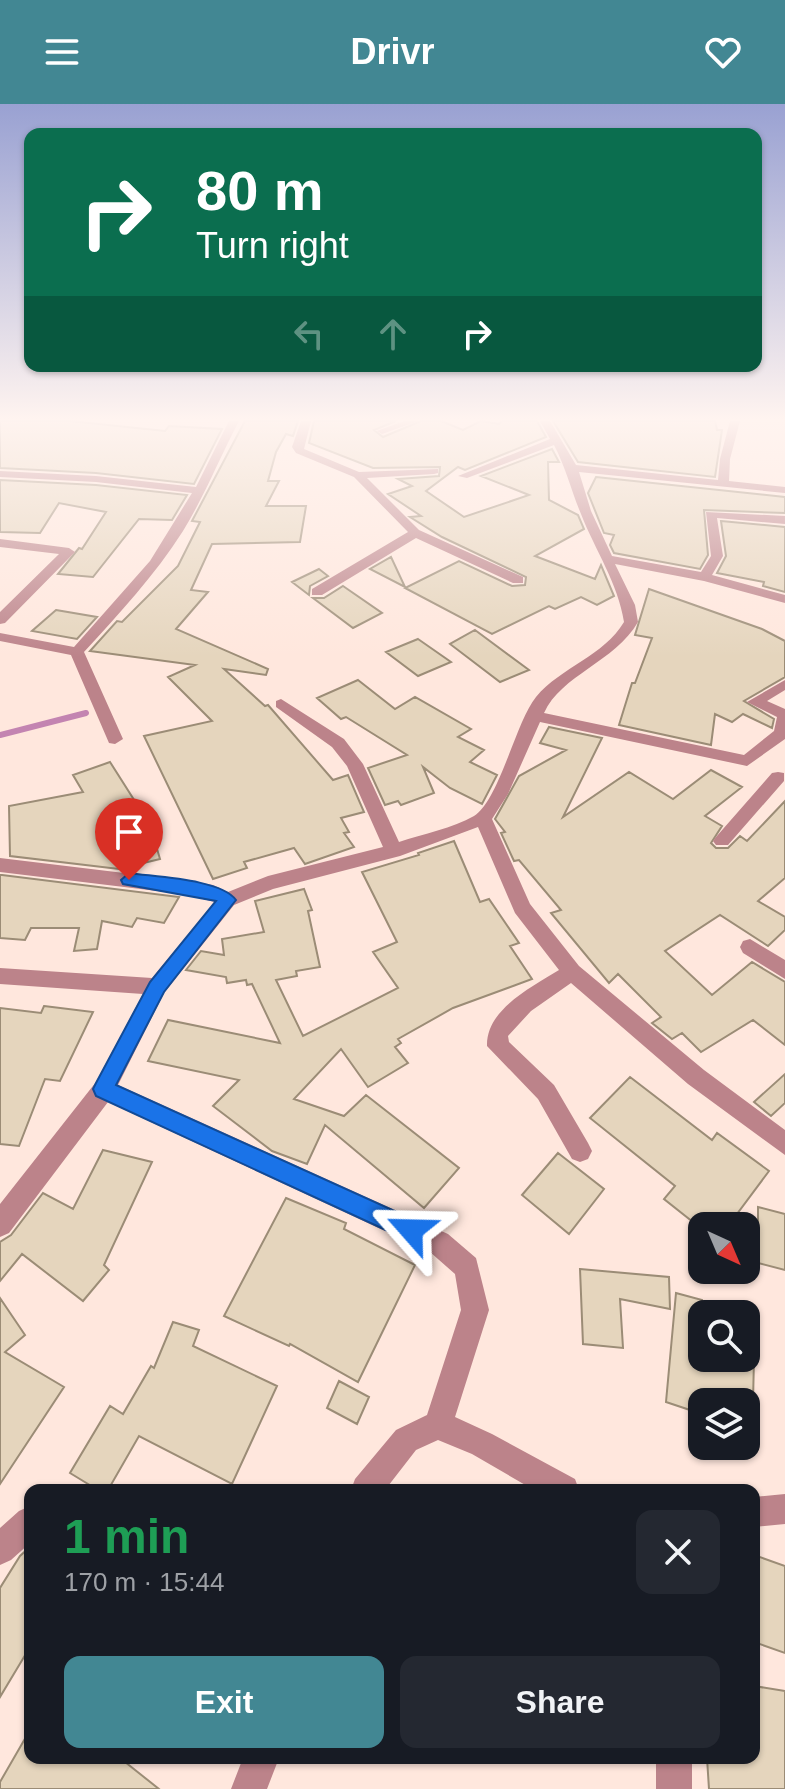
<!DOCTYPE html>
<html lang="en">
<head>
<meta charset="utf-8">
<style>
  body { margin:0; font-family:Helvetica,sans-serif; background:#242831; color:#f1f3f6; height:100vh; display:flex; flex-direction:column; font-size:30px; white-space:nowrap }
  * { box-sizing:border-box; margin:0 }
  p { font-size:26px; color:#9ea1a6 }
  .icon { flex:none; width:44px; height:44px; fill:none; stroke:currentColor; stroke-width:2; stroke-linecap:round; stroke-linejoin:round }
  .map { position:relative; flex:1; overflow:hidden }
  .details { position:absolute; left:24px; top:1380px; width:736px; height:280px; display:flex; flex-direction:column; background:#171b24; border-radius:16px; box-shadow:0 2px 6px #0004 }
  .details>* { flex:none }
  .guide { position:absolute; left:24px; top:24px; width:738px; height:244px; border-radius:16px; box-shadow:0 2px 6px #0004; background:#0b6e4f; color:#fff; overflow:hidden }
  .needle { width:52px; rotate:136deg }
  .tools { position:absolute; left:688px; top:1108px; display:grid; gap:16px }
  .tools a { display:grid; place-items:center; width:72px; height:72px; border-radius:16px; background:#171b24; box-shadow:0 2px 6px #0004; font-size:40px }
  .pin { position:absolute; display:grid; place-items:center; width:68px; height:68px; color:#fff; margin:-82px -34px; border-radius:50% 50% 50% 0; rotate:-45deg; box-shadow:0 0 8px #0007 }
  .pin .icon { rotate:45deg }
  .me { position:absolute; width:88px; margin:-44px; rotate:295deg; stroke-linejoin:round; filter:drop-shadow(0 0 6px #0008) }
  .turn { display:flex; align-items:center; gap:28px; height:168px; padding:0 40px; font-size:36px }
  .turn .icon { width:104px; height:104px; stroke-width:2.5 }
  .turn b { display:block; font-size:56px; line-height:68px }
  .lanes { display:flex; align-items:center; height:76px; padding:0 40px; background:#0003; justify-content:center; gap:40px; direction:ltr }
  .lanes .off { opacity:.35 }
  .round { display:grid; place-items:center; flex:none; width:84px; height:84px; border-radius:16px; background:#242831 }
  .overview { display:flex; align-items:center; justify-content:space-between; height:136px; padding:0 40px }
  h1 { font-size:48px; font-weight:800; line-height:60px; color:#1e9e55 }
  .action { display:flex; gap:16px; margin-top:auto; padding:16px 40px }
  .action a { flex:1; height:92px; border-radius:16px; background:#428793; color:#fff; font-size:32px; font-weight:800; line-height:92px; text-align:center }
  .action a+a { background:#242831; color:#f1f3f6 }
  header { display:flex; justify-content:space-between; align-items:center; height:104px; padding:0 40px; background:#428793; color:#fff; font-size:36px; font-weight:800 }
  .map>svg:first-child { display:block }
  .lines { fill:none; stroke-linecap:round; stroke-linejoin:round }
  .stream { stroke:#c384b1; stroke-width:6 }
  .building { fill:#e5d5bd; stroke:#9b8c76; stroke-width:2 }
  .street { fill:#bc838a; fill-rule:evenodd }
  .route { fill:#1a73e8; stroke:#114b97; stroke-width:2 }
</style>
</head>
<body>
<header><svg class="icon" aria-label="menu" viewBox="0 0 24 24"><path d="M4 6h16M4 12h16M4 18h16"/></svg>Drivr<svg class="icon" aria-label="heart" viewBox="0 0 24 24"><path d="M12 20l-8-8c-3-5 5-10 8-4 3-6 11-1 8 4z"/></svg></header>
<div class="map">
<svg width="785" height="1685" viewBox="0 0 785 1685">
  <rect width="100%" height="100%" fill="#ffe7dd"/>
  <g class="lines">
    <path class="stream" d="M 0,631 L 86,609"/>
  </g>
  <path class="building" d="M 0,317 L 70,317 L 165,327 L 169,322 L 222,325 L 194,380 L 96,369 L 0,364 Z
    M 245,317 L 298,317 L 293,332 L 286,330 L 276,348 L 268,377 L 279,377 L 266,402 L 306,402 L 300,438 L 212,440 L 191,486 L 208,488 L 176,525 L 268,565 L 266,571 L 224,565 L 265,602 L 268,601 L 333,676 L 348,671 L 364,708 L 341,714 L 349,728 L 344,729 L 354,743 L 305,760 L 294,744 L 244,758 L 247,764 L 213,775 L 144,632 L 212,617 L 168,573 L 195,561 L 90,547 L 117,517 L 122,518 L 178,462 L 200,418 L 192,417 Z
    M 314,317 L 396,317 L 374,326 L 383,333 L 421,317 L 441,317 L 463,326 L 481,317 L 499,320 L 502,317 L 537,317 L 546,333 L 465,366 L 458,363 L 426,387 L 464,413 L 529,391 L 481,372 L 552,345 L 559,358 L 548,358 L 549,396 L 578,411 L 584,425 L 535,452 L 595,475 L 601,461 L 614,492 L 597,501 L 581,493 L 555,505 L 549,502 L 492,530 L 405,484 L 459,457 L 512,482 L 525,481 L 526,473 L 442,433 L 410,413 L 421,412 L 388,390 L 412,382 L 398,375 L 439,372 L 440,363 L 373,364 L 309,339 Z
    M 553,317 L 715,317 L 717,326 L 722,326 L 715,373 L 578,358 Z
    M 596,373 L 785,393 L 785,409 L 704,406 L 708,451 L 700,465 L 614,449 L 610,441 L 614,431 L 604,429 L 588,389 Z
    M 0,376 L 96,381 L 187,391 L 172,416 L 139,415 L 93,473 L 58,470 L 79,444 L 82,445 L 106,408 L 59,399 L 40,429 L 0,428 Z
    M 721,417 L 785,423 L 785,488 L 763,482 L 764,478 L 717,469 L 726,452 Z
    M 391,453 L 405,483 L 370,465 Z
    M 319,465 L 328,472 L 310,482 L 309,491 L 292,478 Z
    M 343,482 L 382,509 L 353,524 L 313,494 L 324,494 Z
    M 649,485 L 762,525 L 785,537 L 785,573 L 744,597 L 774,615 L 772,624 L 743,610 L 732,618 L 715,610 L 711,641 L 619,621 L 632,579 L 635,579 L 652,534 L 635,531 Z
    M 56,506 L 97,513 L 77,535 L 32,527 Z
    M 475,526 L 529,566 L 500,578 L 450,540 Z
    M 418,535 L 451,558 L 418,572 L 386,548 Z
    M 358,576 L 395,605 L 415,593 L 471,625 L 458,633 L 484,646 L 470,658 L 497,671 L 482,700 L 450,684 L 423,663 L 434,689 L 401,701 L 398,697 L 385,701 L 368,664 L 407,651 L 346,613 L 341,615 L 317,594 Z
    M 549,623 L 602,634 L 563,713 L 629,668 L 673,695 L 711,666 L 742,683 L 705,712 L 722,722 L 711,739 L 716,744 L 728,744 L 740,732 L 747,737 L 785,697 L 785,774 L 758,797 L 785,813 L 785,826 L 768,842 L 720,811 L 665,847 L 712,891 L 752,858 L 785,878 L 785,941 L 753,916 L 701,948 L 682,929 L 672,935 L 652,919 L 661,913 L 618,870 L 609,879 L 551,809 L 561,806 L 519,756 L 514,757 L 501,729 L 505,728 L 495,715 L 519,672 L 566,646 L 540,639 Z
    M 110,658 L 150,721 L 160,755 L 119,765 L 10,752 L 9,702 L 83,688 L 73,671 Z
    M 454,737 L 480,798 L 489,795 L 519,839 L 510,842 L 532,875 L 453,904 L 398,935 L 401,939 L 395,943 L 408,959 L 368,983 L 341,945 L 294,995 L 344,1012 L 366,991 L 459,1064 L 424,1104 L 325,1021 L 307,1060 L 272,1047 L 213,1002 L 239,976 L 148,957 L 168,916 L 280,939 L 252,880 L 247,881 L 246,876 L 227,879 L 226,873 L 186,866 L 201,847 L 224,851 L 222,835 L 264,828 L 255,797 L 304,785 L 312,806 L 308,807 L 320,863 L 296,867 L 297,872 L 276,876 L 303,932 L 398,884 L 373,848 L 397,838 L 362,768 L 419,751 L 418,749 Z
    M 0,771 L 2,771 L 179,793 L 164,819 L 137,814 L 132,823 L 102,817 L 97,845 L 74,847 L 79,824 L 31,824 L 25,836 L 0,834 Z
    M 44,902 L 93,908 L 60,977 L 45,975 L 19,1042 L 0,1040 L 0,904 L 41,909 Z
    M 785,970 L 785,999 L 771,1012 L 754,998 Z
    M 630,973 L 712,1036 L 717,1029 L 769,1067 L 728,1122 L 698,1122 L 664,1095 L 675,1082 L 590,1014 Z
    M 103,1046 L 152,1058 L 104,1161 L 109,1166 L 83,1197 L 22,1150 L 0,1177 L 0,1138 L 11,1131 L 43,1089 L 73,1105 Z
    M 558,1049 L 604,1085 L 569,1130 L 522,1091 Z
    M 286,1094 L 346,1119 L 344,1125 L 415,1161 L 358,1278 L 290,1240 L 289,1242 L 224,1212 Z
    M 758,1103 L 785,1110 L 785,1166 L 758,1159 Z
    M 580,1165 L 669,1173 L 670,1205 L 620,1195 L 623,1244 L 583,1240 Z
    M 676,1189 L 702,1196 L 702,1254 L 754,1254 L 753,1298 L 702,1298 L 702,1310 L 666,1298 Z
    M 0,1194 L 25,1231 L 5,1248 L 64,1283 L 0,1380 Z
    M 173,1218 L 199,1226 L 193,1242 L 277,1282 L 232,1380 L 139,1332 L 108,1386 L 98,1386 L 70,1369 L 110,1302 L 123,1310 L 151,1262 L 154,1264 Z
    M 339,1277 L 369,1293 L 357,1320 L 327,1304 Z
    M 30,1443 L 30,1543 L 0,1593 L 0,1484 L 20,1452 Z
    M 754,1451 L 785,1462 L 785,1549 L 754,1538 Z
    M 754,1582 L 785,1587 L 785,1685 L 709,1685 L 707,1654 L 754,1654 Z
    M 30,1626 L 30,1654 L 120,1654 L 159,1685 L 0,1685 L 0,1678 Z"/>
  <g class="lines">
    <path class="street" d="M 229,317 L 239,317 C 219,355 205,391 183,427 C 155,471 119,510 84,548 L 123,635 L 115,640 L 109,639 L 71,551 L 0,537 L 0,529 L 74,543 L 150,457 L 192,389 L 96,378 L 0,373 L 0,367 L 96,372 L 196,383 Z
      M 301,317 L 311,317 L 304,345 L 359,368 L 438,365 L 438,369 L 434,370 L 367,374 L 419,426 L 523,473 L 523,479 L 513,479 L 416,434 L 322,491 L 312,491 L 312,485 L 408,428 L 354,373 L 296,349 L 292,343 Z
      M 404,317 L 418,317 L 382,330 L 377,327 Z
      M 540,317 L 550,317 L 576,361 L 718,376 L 720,355 L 730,317 L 740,317 L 730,355 L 729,377 L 785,383 L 785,389 L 579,368 L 591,407 L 612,452 L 701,468 L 711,452 L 706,408 L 785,412 L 785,420 L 717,414 L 723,452 L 712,471 L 785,491 L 785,499 L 704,477 L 615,460 L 635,501 L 638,518 C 615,558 561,571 544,609 L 744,651 L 774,627 L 777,613 L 747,598 L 785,576 L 785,586 L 767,597 L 785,605 L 785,635 L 747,662 L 540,618 L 508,690 L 492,715 L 530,800 L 579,862 L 704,966 L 785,1026 L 785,1051 L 688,980 L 571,879 L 531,907 L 508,932 L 509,938 L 554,981 L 588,1039 L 592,1047 L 588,1055 L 580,1058 L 572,1055 L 538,995 L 487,942 C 486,905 532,883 559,866 L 515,809 L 478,723 L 400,752 L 273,785 L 234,801 L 164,889 L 118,981 L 448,1130 L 476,1154 L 489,1206 L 455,1313 L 492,1330 L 575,1375 L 579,1386 L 534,1386 L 472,1350 L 438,1336 L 416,1346 L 385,1386 L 351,1386 L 355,1375 L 396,1326 L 427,1311 L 461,1206 L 455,1170 L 430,1148 L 108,998 L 9,1129 L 0,1133 L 0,1100 L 96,978 L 143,890 L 0,880 L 0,864 L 152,874 L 215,798 L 182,790 L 0,768 L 0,754 L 182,776 L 213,781 L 228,788 L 268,772 L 383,743 L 347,662 L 332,643 L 276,603 L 276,597 L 281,595 L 344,635 L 363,660 L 399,738 C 423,730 453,724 474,712 C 499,697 516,617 536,593 C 561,563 604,552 624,518 C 618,479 595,446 581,410 C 571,386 566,364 554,341 L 467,374 L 458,372 L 550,335 Z
      M 0,435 L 69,444 L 75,448 L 5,519 L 0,520 L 0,508 L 59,450 L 0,443 Z
      M 778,668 L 784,669 L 784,677 L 728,741 L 716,741 L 713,737 L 716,733 L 772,669 Z
      M 750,835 L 785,856 L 785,875 L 743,849 L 740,843 L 743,837 Z
      M 785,1390 L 785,1420 L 754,1423 L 754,1393 Z
      M 30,1402 L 30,1439 L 11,1456 L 0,1461 L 0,1424 L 19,1407 Z
      M 243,1654 L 279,1654 L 267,1685 L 231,1685 Z
      M 656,1654 L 692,1654 L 692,1685 L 656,1685 Z"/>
  </g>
  <linearGradient id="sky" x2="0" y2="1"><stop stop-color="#99a1d2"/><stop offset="0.57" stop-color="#fff4f0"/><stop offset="1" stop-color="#fff4f0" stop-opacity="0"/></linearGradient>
  <rect width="785" height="553" fill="url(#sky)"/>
  <path class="route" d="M 129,769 C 155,773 221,775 236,796 L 164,888 L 116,981 L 419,1118 L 422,1126 L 419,1134 L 411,1137 L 403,1134 L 96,992 L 93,985 L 96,979 L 150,878 L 216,797 L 123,780 L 121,776 Z"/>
</svg>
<div class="tools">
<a><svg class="needle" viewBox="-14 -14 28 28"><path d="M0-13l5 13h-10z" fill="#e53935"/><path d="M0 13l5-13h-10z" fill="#9ea1a6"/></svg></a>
<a><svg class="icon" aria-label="search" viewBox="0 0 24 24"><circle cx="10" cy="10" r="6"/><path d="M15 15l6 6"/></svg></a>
<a><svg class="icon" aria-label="layers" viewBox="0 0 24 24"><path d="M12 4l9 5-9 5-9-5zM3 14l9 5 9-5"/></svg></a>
</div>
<div class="pin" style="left:129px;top:776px;background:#d93025"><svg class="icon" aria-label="arrive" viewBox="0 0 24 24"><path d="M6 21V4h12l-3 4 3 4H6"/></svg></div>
<svg class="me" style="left:411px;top:1126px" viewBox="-20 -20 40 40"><path d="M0-17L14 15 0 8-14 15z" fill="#1a73e8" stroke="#fff" stroke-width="4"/></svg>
<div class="guide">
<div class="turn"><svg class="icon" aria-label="right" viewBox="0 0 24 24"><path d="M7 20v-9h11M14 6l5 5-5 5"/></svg><div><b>80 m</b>Turn right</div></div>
<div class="lanes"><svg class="icon off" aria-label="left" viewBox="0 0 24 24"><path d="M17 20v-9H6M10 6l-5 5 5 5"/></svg><svg class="icon off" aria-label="ahead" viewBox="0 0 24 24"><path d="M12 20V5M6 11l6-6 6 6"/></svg><svg class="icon" aria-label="right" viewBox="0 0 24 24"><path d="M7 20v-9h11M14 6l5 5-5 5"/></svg></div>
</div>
<section class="details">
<div class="overview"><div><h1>1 min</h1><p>170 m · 15:44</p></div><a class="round"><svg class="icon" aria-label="close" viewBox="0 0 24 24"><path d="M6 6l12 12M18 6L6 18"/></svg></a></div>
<div class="action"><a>Exit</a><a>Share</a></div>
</section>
</div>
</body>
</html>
